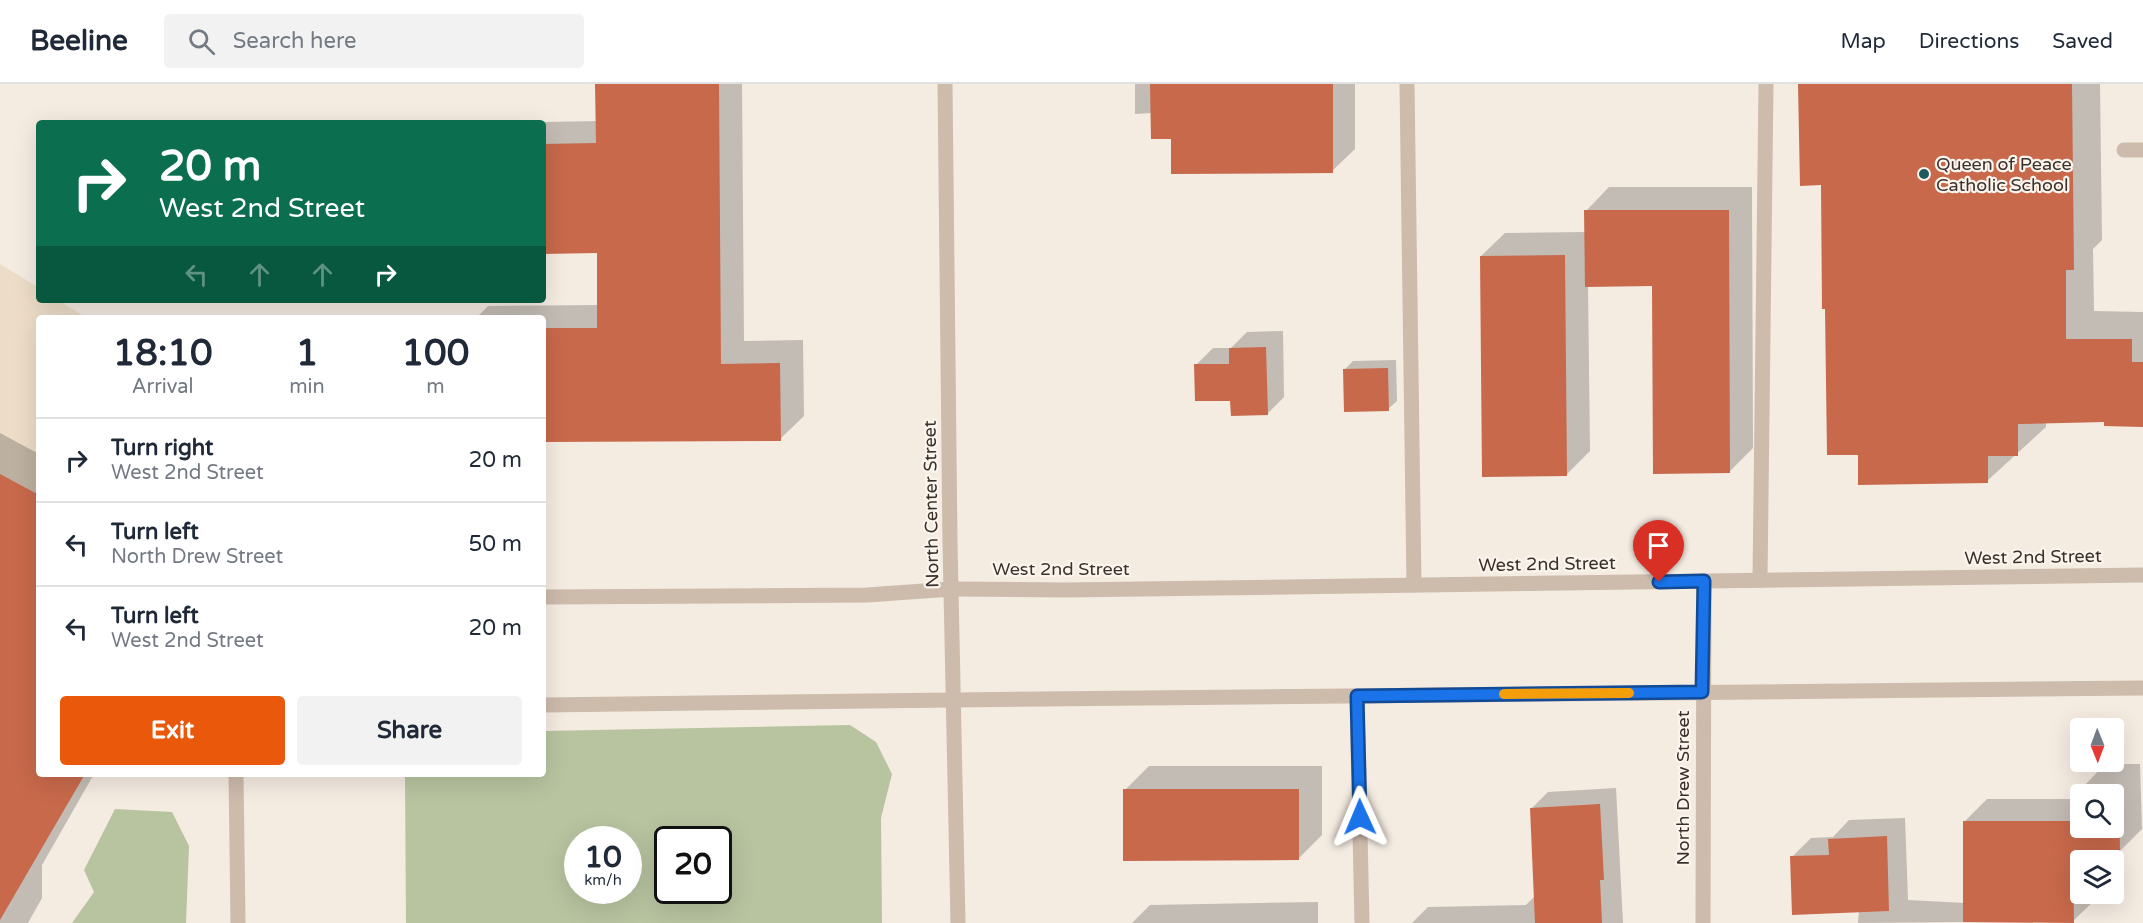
<!DOCTYPE html>
<html lang="en">
<head>
<meta charset="utf-8">
<style>
  body { margin:0; font-family:"Varela Round",sans-serif; background:#f2f2f3; color:#1f2937; height:100vh; display:flex; flex-direction:column; font-size:22px; white-space:nowrap }
  * { box-sizing:border-box; margin:0 }
  p { font-size:20px; color:#747a83 }
  .icon { flex:none; width:33px; height:33px; fill:none; stroke:currentColor; stroke-width:2; stroke-linecap:round; stroke-linejoin:round }
  .map { position:relative; flex:1; overflow:hidden }
  .drawer { position:absolute; left:36px; top:231px; width:510px; height:462px; display:flex; flex-direction:column; background:#fff; border-radius:6px; box-shadow:0 6px 24px #0002 }
  .drawer>* { flex:none }
  .banner { position:absolute; left:36px; top:36px; width:510px; height:183px; border-radius:6px; box-shadow:0 6px 24px #0002; background:#0b6e4f; color:#fff; overflow:hidden }
  .needle { width:39px; rotate:179deg }
  .buttons { position:absolute; left:2070px; top:634px; display:grid; gap:12px }
  .buttons a { display:grid; place-items:center; width:54px; height:54px; border-radius:6px; background:#fff; box-shadow:0 6px 24px #0002; font-size:30px }
  .speed { position:absolute; left:564px; top:742px; display:flex; gap:12px; font-size:30px; font-weight:700; text-align:center }
  .speed>* { display:grid; place-content:center; width:78px; height:78px; border-radius:50%; background:#fff; box-shadow:0 6px 24px #0002; line-height:1 }
  .speed small { font-size:15px; font-weight:400 }
  .speed .limit { border:3px solid #111; border-radius:9px; background:#fff; color:#111 }
  .pin { position:absolute; display:grid; place-items:center; width:51px; height:51px; color:#fff; margin:-62px -26px; border-radius:50% 50% 50% 0; rotate:-45deg; box-shadow:0 0 6px #0007 }
  .pin .icon { rotate:45deg }
  .me { position:absolute; width:66px; margin:-33px; rotate:359deg; stroke-linejoin:round; filter:drop-shadow(0 0 4px #0008) }
  .turn { display:flex; align-items:center; gap:21px; height:126px; padding:0 24px; font-size:27px }
  .turn .icon { width:78px; height:78px; stroke-width:2.5 }
  .turn b { display:block; font-size:42px; line-height:51px }
  .lanes { display:flex; align-items:center; height:57px; padding:0 24px; background:#0003; justify-content:center; gap:30px; direction:ltr }
  .lanes .off { opacity:.35 }
  .eta { display:flex; justify-content:space-evenly; align-items:center; height:102px; text-align:center }
  .eta b { font-size:36px; font-weight:700; line-height:42px }
  .button { display:flex; gap:12px; margin-top:auto; padding:12px 24px }
  .button a { flex:1; height:69px; border-radius:6px; background:#ea580c; color:#fff; font-size:24px; font-weight:700; line-height:69px; text-align:center }
  .button a+a { background:#f2f2f3; color:#1f2937 }
  ul { padding:0; list-style:none }
  li { display:flex; align-items:center; gap:18px; height:84px; padding:0 24px; border-top:2px solid #e0e1e3 }
  li div { flex:1 }
  li b { display:block; font-size:22px }
  li em { font-style:normal }
  header { display:flex; align-items:center; gap:36px; box-sizing:border-box; height:84px; padding:0 30px; background:#fff; border-bottom:2px solid #e0e1e3 }
  header strong { font-size:28px }
  nav { display:flex; gap:33px; margin-inline-start:auto; font-size:21px }
  .search { width:420px; height:54px; background:#f2f2f3; display:flex; align-items:center; gap:15px; box-sizing:border-box; padding:0 21px; border-radius:6px; color:#747a83; font-size:22px }
  .map>svg:first-child { display:block }
  .green { fill:#b8c4a0; fill-rule:evenodd }
  .plaza { fill:#ecdcc8 }
  .shadow { fill:#0003 }
  .building { fill:#c8694b }
  .lines { fill:none; stroke-linecap:round; stroke-linejoin:round }
  .service { stroke:#cdbbac; stroke-width:15 }
  .minor { stroke:#cdbbac; stroke-width:15 }
  .tertiary { stroke:#cdbbac; stroke-width:15 }
  .route-casing { stroke:#114b97; stroke-width:15 }
  .route { stroke:#1a73e8; stroke-width:10 }
  .slow { stroke:#f59e0b; stroke-width:10 }
  .poi-dot { fill:#1f5a5e; stroke:#fbf5ee; stroke-width:2 }
  .labels { text-anchor:middle; dominant-baseline:central; stroke-width:4.5; stroke-linejoin:round; paint-order:stroke }
  .poi-label { font-size:18px; fill:#3b302b; stroke:#fbf5ee; text-anchor:start }
  .street-label { font-size:18px; fill:#3b302b; stroke:#fbf5ee }
</style>
</head>
<body>
<header>
<strong>Beeline</strong>
<div class="search"><svg class="icon" aria-label="search" viewBox="0 0 24 24"><circle cx="10" cy="10" r="6"/><path d="M15 15l6 6"/></svg>Search here</div>
<nav><a>Map</a><a>Directions</a><a>Saved</a></nav>
</header>
<div class="map">
<svg width="2143" height="839" viewBox="0 0 2143 839">
  <rect width="100%" height="100%" fill="#f4ebe1"/>
  <path class="green" d="M 850,641 L 876,658 L 892,690 L 881,734 L 882,839 L 406,839 L 405,690 L 543,690 L 543,647 ZM 578,756 L 628,756 L 628,807 L 578,807 ZM 668,756 L 718,756 L 718,807 L 668,807 Z
    M 115,725 L 172,728 L 189,762 L 186,839 L 72,839 L 94,808 L 84,786 Z"/>
  <path class="plaza" d="M 0,180 L 39,204 L 39,216 L 58,216 L 87,234 L 39,234 L 39,514 L 0,493 Z"/>
  <path class="shadow" d="M 597,0 L 742,0 L 744,257 L 803,256 L 804,332 L 780,355 L 543,357 L 543,234 L 476,234 L 488,222 L 598,221 L 598,167 L 543,168 L 543,39 L 500,39 L 597,37 Z
    M 1135,0 L 1355,0 L 1355,65 L 1332,87 L 1172,54 L 1152,29 L 1135,30 Z
    M 1799,0 L 2100,0 L 2102,156 L 2093,165 L 2094,227 L 2143,228 L 2143,341 L 2105,337 L 2046,338 L 2046,343 L 1987,397 L 1860,369 L 1822,100 Z
    M 1609,103 L 1752,103 L 1753,364 L 1729,388 L 1654,201 L 1588,201 L 1590,367 L 1566,391 L 1481,172 L 1505,149 L 1586,148 L 1586,127 Z
    M 1283,247 L 1284,313 L 1267,330 L 1232,315 L 1196,281 L 1213,264 L 1231,264 L 1247,248 Z
    M 1396,276 L 1397,317 L 1388,325 L 1344,286 L 1353,277 Z
    M 0,349 L 39,370 L 39,690 L 94,690 L 42,781 L 42,814 L 28,839 L 0,839 Z
    M 2105,680 L 2140,680 L 2142,745 L 2119,768 L 2095,768 L 2095,777 L 2080,777 L 2080,810 L 2096,810 L 2096,815 L 2073,837 L 1858,839 L 1859,827 L 1792,773 L 1811,754 L 1833,753 L 1849,736 L 1905,734 L 1908,816 L 1965,819 L 1965,737 L 1987,715 L 2080,715 L 2080,744 L 2114,744 L 2114,711 L 2083,711 L 2083,703 Z
    M 1149,682 L 1322,682 L 1322,751 L 1298,775 L 1125,706 Z
    M 1616,704 L 1623,839 L 1412,839 L 1428,823 L 1526,821 L 1536,811 L 1531,725 L 1548,708 Z
    M 1318,818 L 1318,839 L 1132,839 L 1150,821 Z"/>
  <path class="building" d="M 595,0 L 719,0 L 721,280 L 780,279 L 781,357 L 543,358 L 543,244 L 597,244 L 597,169 L 543,170 L 543,60 L 596,59 Z
    M 1150,0 L 1333,0 L 1333,89 L 1171,90 L 1171,55 L 1151,55 Z
    M 1798,0 L 2072,0 L 2074,186 L 2066,186 L 2066,255 L 2132,255 L 2132,278 L 2143,278 L 2143,343 L 2104,342 L 2104,338 L 2018,340 L 2018,372 L 1988,372 L 1988,399 L 1858,401 L 1858,371 L 1827,371 L 1825,225 L 1822,225 L 1821,101 L 1800,102 Z
    M 1584,126 L 1729,126 L 1730,389 L 1653,390 L 1652,202 L 1585,203 Z
    M 1565,171 L 1567,392 L 1482,393 L 1480,172 Z
    M 1266,263 L 1268,331 L 1231,332 L 1230,317 L 1195,317 L 1194,280 L 1229,280 L 1229,264 Z
    M 1388,284 L 1389,327 L 1344,328 L 1343,285 Z
    M 0,390 L 39,411 L 39,690 L 85,690 L 0,836 Z
    M 2119,701 L 2120,769 L 2073,770 L 2074,839 L 1963,838 L 1963,737 L 2080,737 L 2080,744 L 2114,744 L 2114,711 L 2081,711 L 2081,702 Z
    M 1123,705 L 1299,705 L 1299,776 L 1123,777 Z
    M 1600,720 L 1604,796 L 1600,796 L 1602,839 L 1535,839 L 1530,724 Z
    M 1887,752 L 1889,827 L 1792,831 L 1790,772 L 1829,771 L 1828,755 Z"/>
  <g class="lines">
    <path class="service" d="M 1407,0 L 1414,501
      M 2124,66 L 2143,66
      M 1760,496 L 1766,0
      M 543,513 L 867,511 L 952,505
      M 1357,612 L 1362,839
      M 543,621 L 954,616
      M 236,690 L 238,839"/>
    <path class="minor" d="M 952,505 L 1066,506 L 2143,491
      M 954,616 L 2143,604
      M 1703,839 L 1704,497"/>
    <path class="tertiary" d="M 945,0 L 950,459 L 958,839"/>
  </g>
  <g class="lines">
    <g class="route-casing">
      <path id="route" d="M 1360,733 L 1357,612 L 1702,608 L 1704,497 L 1659,498"/>
    </g>
    <use href="#route" class="route"/>
    <path class="slow" d="M 1504,610 L 1629,609"/>
  </g>
  <circle class="poi-dot" cx="1924" cy="90" r="6"/>
  <g class="labels">
    <g class="poi-label">
      <text x="1936" y="80">Queen of Peace<tspan x="1936" dy="21">Catholic School</tspan></text>
    </g>
    <g class="street-label">
      <text transform="translate(931 420) rotate(-91)">North Center Street</text>
      <text transform="translate(2033 473) rotate(-1)">West 2nd Street</text>
      <text transform="translate(1547 480) rotate(-1)">West 2nd Street</text>
      <text x="1061" y="485">West 2nd Street</text>
      <text transform="translate(1683 704) rotate(-90)">North Drew Street</text>
    </g>
  </g>
</svg>
<div class="buttons">
<a><svg class="needle" viewBox="-14 -14 28 28"><path d="M0-13l5 13h-10z" fill="#e53935"/><path d="M0 13l5-13h-10z" fill="#747a83"/></svg></a>
<a><svg class="icon" aria-label="search" viewBox="0 0 24 24"><circle cx="10" cy="10" r="6"/><path d="M15 15l6 6"/></svg></a>
<a><svg class="icon" aria-label="layers" viewBox="0 0 24 24"><path d="M12 4l9 5-9 5-9-5zM3 14l9 5 9-5"/></svg></a>
</div>
<div class="speed"><div>10<small>km/h</small></div><div class="limit">20</div></div>
<div class="pin" style="left:1659px;top:498px;background:#d93025"><svg class="icon" aria-label="arrive" viewBox="0 0 24 24"><path d="M6 21V4h12l-3 4 3 4H6"/></svg></div>
<svg class="me" style="left:1360px;top:733px" viewBox="-20 -20 40 40"><path d="M0-17L14 15 0 8-14 15z" fill="#1a73e8" stroke="#fff" stroke-width="4"/></svg>
<div class="banner">
<div class="turn"><svg class="icon" aria-label="right" viewBox="0 0 24 24"><path d="M7 20v-9h11M14 6l5 5-5 5"/></svg><div><b>20 m</b>West 2nd Street</div></div>
<div class="lanes"><svg class="icon off" aria-label="left" viewBox="0 0 24 24"><path d="M17 20v-9H6M10 6l-5 5 5 5"/></svg><svg class="icon off" aria-label="ahead" viewBox="0 0 24 24"><path d="M12 20V5M6 11l6-6 6 6"/></svg><svg class="icon off" aria-label="ahead" viewBox="0 0 24 24"><path d="M12 20V5M6 11l6-6 6 6"/></svg><svg class="icon" aria-label="right" viewBox="0 0 24 24"><path d="M7 20v-9h11M14 6l5 5-5 5"/></svg></div>
</div>
<section class="drawer">
<div class="eta">
<div><b>18:10</b><p>Arrival</p></div>
<div><b>1</b><p>min</p></div>
<div><b>100</b><p>m</p></div>
</div>
<ul>
<li><svg class="icon" aria-label="right" viewBox="0 0 24 24"><path d="M7 20v-9h11M14 6l5 5-5 5"/></svg><div><b>Turn right</b><p>West 2nd Street</p></div><em>20 m</em></li>
<li><svg class="icon" aria-label="left" viewBox="0 0 24 24"><path d="M17 20v-9H6M10 6l-5 5 5 5"/></svg><div><b>Turn left</b><p>North Drew Street</p></div><em>50 m</em></li>
<li><svg class="icon" aria-label="left" viewBox="0 0 24 24"><path d="M17 20v-9H6M10 6l-5 5 5 5"/></svg><div><b>Turn left</b><p>West 2nd Street</p></div><em>20 m</em></li>
</ul>
<div class="button"><a>Exit</a><a>Share</a></div>
</section>
</div>
</body>
</html>
